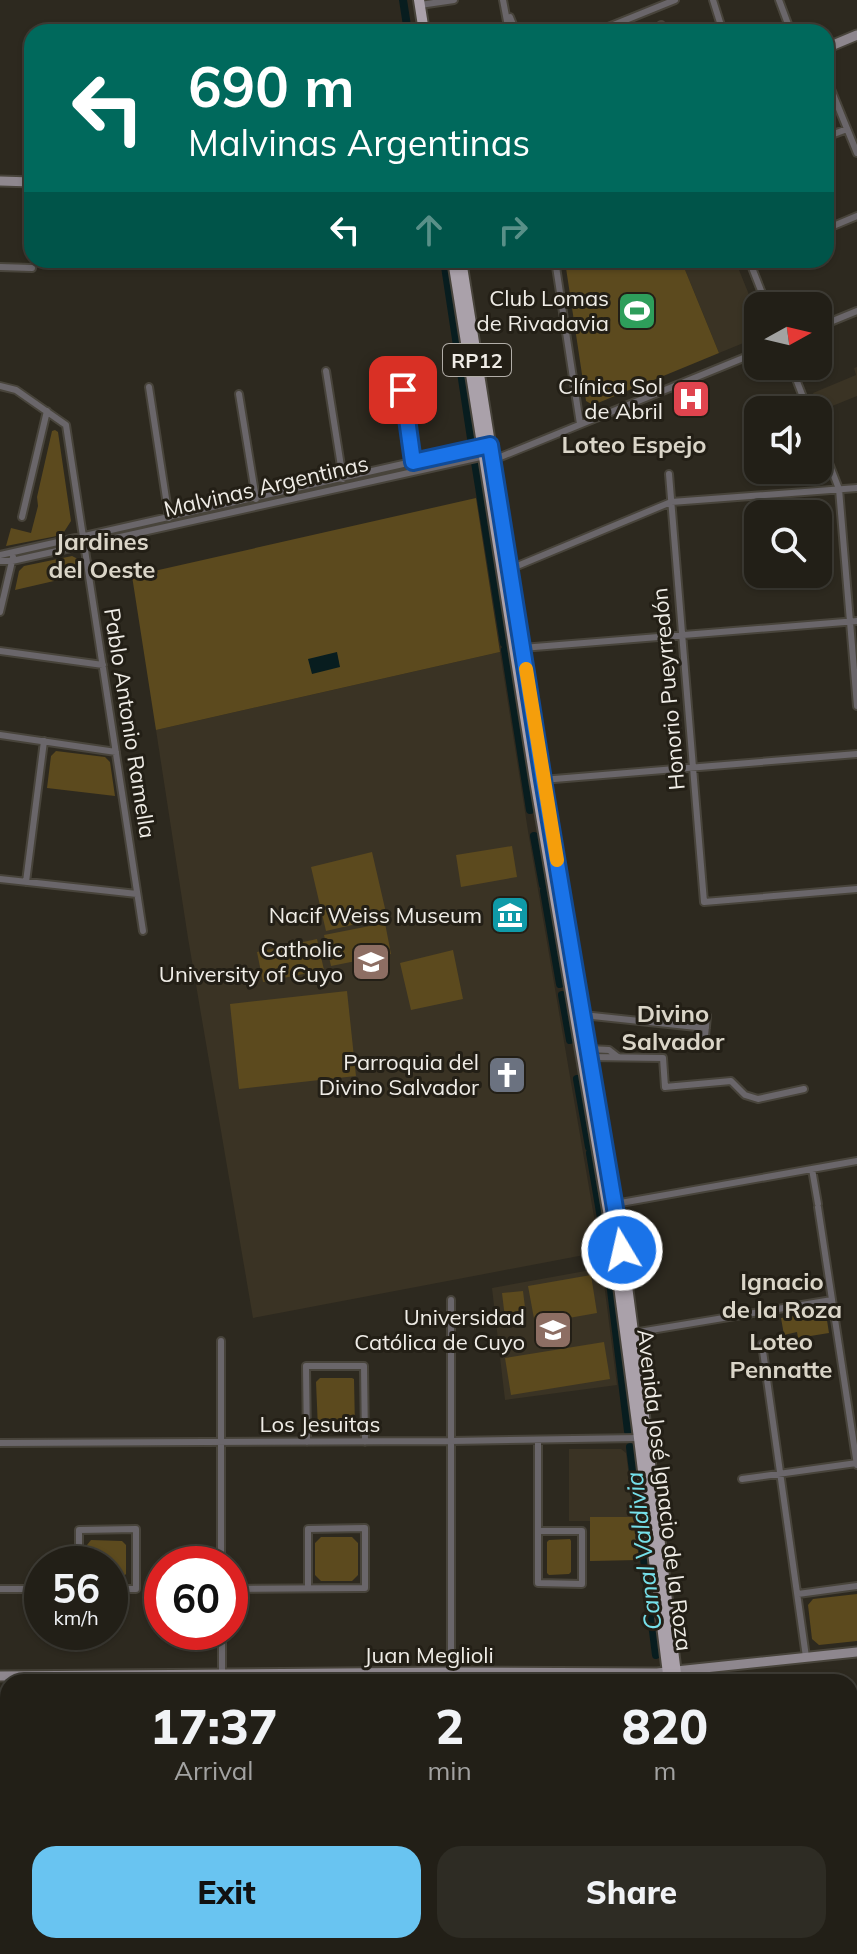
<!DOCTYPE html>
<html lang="en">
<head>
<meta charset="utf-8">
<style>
  body { margin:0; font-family:Mulish,sans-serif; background:#2e2c24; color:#f1f3f6; height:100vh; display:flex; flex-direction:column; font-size:30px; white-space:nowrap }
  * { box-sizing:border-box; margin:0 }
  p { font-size:26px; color:#a2a2a1 }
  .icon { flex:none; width:44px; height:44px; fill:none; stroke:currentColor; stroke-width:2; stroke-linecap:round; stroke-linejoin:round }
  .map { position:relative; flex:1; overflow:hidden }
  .details { position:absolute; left:0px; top:1674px; width:858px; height:280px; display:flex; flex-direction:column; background:#221f17; border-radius:24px 24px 0 0; box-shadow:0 2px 6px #0004,0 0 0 2px #3f3d36 }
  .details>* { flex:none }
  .top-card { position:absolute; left:24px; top:24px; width:810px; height:244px; border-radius:24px; box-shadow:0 2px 6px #0004,0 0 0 2px #3f3d36; background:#00695c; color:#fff; overflow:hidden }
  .needle { width:52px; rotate:82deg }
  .buttons { position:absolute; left:744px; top:292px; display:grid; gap:16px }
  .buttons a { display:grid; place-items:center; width:88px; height:88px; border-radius:16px; background:#221f17; box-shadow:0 2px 6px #0004,0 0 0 2px #3f3d36; font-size:40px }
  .speed { position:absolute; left:24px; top:1546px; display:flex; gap:16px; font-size:40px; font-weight:700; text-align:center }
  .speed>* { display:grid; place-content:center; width:104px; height:104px; border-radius:50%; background:#221f17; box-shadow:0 2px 6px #0004,0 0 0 2px #3f3d36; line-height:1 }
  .speed small { font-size:20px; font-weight:400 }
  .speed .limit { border:12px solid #d22; background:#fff; color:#111 }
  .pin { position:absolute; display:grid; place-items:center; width:68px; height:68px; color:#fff; margin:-34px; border-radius:16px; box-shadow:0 4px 12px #0006 }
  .me { position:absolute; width:88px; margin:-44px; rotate:351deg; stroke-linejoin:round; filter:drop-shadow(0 0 6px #0008) }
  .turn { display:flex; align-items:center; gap:28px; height:168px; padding:0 32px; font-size:36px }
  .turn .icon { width:104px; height:104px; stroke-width:2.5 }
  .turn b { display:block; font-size:56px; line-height:68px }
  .lanes { display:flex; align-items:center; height:76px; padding:0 32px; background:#0003; justify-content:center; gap:40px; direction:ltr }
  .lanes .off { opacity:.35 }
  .eta { display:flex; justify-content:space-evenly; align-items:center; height:136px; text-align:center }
  .eta b { font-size:48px; font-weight:800; line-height:56px }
  .action { display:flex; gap:16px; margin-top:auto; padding:16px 32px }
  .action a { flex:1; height:92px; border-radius:24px; background:#69c4f1; color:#111; font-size:32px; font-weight:800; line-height:92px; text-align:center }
  .action a+a { background:#2e2c24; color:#f1f3f6 }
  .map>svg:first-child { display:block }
  .built { fill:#3a3324 }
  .green { fill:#5c4a1e }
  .water { fill:#081d1f }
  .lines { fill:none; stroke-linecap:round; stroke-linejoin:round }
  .canal { stroke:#081d1f; stroke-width:8 }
  .minor-casing { stroke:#48443b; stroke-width:10 }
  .secondary-casing { stroke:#48443b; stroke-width:13 }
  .primary-casing { stroke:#48443b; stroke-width:14 }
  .minor { stroke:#6a666a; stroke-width:6 }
  .secondary { stroke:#8e878e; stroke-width:9 }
  .primary { stroke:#aaa1aa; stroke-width:10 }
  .route-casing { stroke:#114b97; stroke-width:20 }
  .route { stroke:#1a73e8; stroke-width:14 }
  .slow { stroke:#f59e0b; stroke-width:14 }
  .labels { text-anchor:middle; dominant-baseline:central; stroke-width:6; stroke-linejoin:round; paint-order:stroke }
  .shield { fill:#231f16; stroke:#b2aea8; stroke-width:2 }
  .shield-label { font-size:20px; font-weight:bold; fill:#efece6 }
  .poi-label { font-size:22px; fill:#efece6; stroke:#231f16; text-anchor:end }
  .street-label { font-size:22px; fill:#efece6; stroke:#231f16 }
  .neighbourhood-label { font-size:24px; font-weight:bold; fill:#dad5c8; stroke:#231f16 }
  .water-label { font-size:24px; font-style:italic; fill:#76e0ea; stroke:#231f16 }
</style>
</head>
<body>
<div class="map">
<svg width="857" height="1954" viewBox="0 0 857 1954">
  <rect width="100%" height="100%" fill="#2d291f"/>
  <path class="built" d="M 681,260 L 735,260 L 758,317 L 758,337 L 719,353 Z
    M 857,367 L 857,396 L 820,411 L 813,393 L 856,375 L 854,368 Z
    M 500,652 L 528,831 L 600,1252 L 253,1318 L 188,938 L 156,730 Z
    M 602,1268 L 617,1385 L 505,1400 L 492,1288 Z
    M 569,1449 L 621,1449 L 626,1453 L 634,1517 L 590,1517 L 590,1521 L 569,1521 Z
    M 8,1869 L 8,1946 L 686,1946 L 687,1954 L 0,1954 L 0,1879 Z"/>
  <path class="green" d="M 572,260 L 681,260 L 719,353 L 593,405 L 586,401 L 566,268 L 569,261 Z
    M 55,430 L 58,432 L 71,521 L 62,535 L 6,546 L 11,528 L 31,533 L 38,506 L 37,497 L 52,431 Z
    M 476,498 L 500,652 L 156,730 L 132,576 Z
    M 72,556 L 78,559 L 80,575 L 15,590 L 19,571 L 24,566 Z
    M 56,751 L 105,757 L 110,762 L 115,796 L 47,788 L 51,756 Z
    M 512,846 L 517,877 L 461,887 L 456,855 Z
    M 372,852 L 387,917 L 326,931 L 311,867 Z
    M 385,923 L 391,954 L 331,966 L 324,935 Z
    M 317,939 L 324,970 L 263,982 L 257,952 Z
    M 453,950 L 463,999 L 411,1010 L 400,963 Z
    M 347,991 L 356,1076 L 239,1089 L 230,1004 Z
    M 591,1275 L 597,1313 L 535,1324 L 528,1286 Z
    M 523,1291 L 526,1316 L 505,1318 L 502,1293 Z
    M 821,1312 L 826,1314 L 829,1333 L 798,1338 L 797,1332 L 784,1335 L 781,1318 Z
    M 604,1342 L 610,1379 L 511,1395 L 505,1358 Z
    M 320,1378 L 352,1378 L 354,1379 L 355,1428 L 352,1431 L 320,1431 L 318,1429 L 316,1382 Z
    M 590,1517 L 634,1517 L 639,1560 L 590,1561 Z
    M 321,1537 L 352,1537 L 358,1543 L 358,1575 L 352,1581 L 321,1581 L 315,1575 L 315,1543 Z
    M 570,1539 L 571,1541 L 571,1572 L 569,1574 L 549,1575 L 547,1573 L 547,1542 L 549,1540 Z
    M 91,1540 L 122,1541 L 126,1545 L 126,1574 L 120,1580 L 110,1580 L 110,1564 L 87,1564 L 87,1545 Z
    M 857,1594 L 857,1641 L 819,1645 L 812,1639 L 808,1605 L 813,1599 Z"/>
  <path class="water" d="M 337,652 L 340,667 L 312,674 L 308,659 Z"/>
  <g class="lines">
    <path class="canal" d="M 403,0 L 408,32
      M 444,260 L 472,445
      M 474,453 L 474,454
      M 475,462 L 504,643
      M 505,650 L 530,810
      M 534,836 L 543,885
      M 544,891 L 560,984
      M 562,995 L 570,1040
      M 577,1079 L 589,1147
      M 590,1153 L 604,1236
      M 606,1248 L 628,1431
      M 630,1447 L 656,1655
      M 691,1946 L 692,1954"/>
    <g class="minor-casing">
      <path id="minor" d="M 503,0 L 509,32
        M 713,0 L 723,32
        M 779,0 L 791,32
        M 420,5 L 454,0
        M 510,17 L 516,32
        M 661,25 L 664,32
        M 596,32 L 675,0
        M 826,77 L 857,153
        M 826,137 L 847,129
        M 826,229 L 857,216
        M 555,260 L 580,424
        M 749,260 L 767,306
        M 0,267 L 32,268
        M 818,327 L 857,311
        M 399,366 L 413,464
        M 791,366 L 808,410
        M 326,371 L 343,479
        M 0,386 L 16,390 L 66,425 L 143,931
        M 149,387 L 169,518
        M 239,394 L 256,499
        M 818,435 L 839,489 L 857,706
        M 493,460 L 758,352
        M 669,474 L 704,902 L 857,889
        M 22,517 L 47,411
        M 0,555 L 483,446
        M 0,561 L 12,561 L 485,456
        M 510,569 L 671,502 L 857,488
        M 0,612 L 13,557
        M 522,648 L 857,621
        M 0,651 L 103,665
        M 0,735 L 116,752
        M 542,780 L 857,754
        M 0,879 L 137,894
        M 26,882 L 44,741
        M 583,1015 L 706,1028
        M 704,1046 L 707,1016
        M 589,1049 L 609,1050 L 618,1057
        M 590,1057 L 663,1058 L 665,1087 L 731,1081 L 745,1095 L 758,1099 L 804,1089
        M 812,1169 L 818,1204
        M 615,1204 L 857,1161
        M 818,1207 L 857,1465
        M 451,1300 L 451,1672
        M 633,1333 L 832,1300
        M 221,1341 L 221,1564
        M 762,1344 L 806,1657
        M 307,1442 L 306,1366 L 364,1366 L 365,1442
        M 0,1443 L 451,1441 L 639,1438
        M 742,1479 L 857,1463
        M 538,1531 L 582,1531 L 582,1584 L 538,1583 L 538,1440
        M 79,1564 L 79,1530 L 136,1529 L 136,1589 L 110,1589
        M 0,1589 L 42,1589
        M 230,1589 L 365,1588 L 365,1528 L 308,1529 L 308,1588
        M 798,1594 L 857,1586
        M 222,1632 L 222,1674
        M 850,1878 L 857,1878
        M 827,1946 L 827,1954"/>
    </g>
    <g class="secondary-casing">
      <path id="secondary" d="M 826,48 L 857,35
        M 0,181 L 32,182
        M 0,1676 L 451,1672 L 657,1673 L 857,1652"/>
    </g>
    <g class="primary-casing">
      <path id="primary" d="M 419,0 L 424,32
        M 453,260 L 535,780 L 613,1240 L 639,1438 L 669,1682
        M 461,260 L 543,780 L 621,1240 L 647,1439 L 677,1682
        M 701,1946 L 702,1954
        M 709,1946 L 710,1954"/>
    </g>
    <use href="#minor" class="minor"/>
    <use href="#secondary" class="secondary"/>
    <use href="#primary" class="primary"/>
  </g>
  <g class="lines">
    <g class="route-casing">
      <path id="route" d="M 403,390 L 413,462 L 490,445 L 543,780 L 622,1250"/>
    </g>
    <use href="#route" class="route"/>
    <path class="slow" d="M 526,669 L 557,860"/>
  </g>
  <defs>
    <g id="stadium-square" transform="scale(2)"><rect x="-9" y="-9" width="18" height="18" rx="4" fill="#2e9e5b" stroke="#231f16"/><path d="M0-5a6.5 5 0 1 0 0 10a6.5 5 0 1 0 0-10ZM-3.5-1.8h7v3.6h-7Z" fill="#fff"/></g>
    <g id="hospital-square" transform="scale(2)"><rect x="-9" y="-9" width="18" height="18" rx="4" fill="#e0444e" stroke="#231f16"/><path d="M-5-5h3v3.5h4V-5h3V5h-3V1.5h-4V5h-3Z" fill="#fff"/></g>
    <g id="museum-square" transform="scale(2)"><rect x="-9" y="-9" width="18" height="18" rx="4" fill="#0f9aa8" stroke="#231f16"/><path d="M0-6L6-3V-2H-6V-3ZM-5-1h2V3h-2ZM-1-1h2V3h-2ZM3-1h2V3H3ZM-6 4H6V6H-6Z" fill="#fff"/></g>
    <g id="university-square" transform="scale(2)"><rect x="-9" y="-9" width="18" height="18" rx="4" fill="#8d6e63" stroke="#231f16"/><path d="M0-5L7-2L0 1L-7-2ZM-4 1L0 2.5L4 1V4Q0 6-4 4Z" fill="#fff"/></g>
    <g id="church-square" transform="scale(2)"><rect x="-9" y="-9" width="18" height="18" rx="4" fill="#6b7280" stroke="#231f16"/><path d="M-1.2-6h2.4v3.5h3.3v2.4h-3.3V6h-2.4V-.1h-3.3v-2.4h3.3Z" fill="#fff"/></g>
  </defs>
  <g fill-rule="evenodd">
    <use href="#stadium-square" x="637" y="311"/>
    <use href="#hospital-square" x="691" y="399"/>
    <use href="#museum-square" x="510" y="915"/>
    <use href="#university-square" x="371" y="962"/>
    <use href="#church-square" x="507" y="1075"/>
    <use href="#university-square" x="553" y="1330"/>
  </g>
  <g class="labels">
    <rect class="shield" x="443" y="344" width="68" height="32" rx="6"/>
    <g class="shield-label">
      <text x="477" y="360">RP12</text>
    </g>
    <g class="poi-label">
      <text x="609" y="298">Club Lomas<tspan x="609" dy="25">de Rivadavia</tspan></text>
      <text x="663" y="386">Clínica Sol<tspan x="663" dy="25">de Abril</tspan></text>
      <text x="482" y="915">Nacif Weiss Museum</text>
      <text x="343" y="949">Catholic<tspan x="343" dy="25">University of Cuyo</tspan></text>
      <text x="479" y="1062">Parroquia del<tspan x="479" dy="25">Divino Salvador</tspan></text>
      <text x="525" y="1317">Universidad<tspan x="525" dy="25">Católica de Cuyo</tspan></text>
    </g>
    <g class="street-label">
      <text transform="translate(266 486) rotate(-13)">Malvinas Argentinas</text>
      <text transform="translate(668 689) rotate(-95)">Honorio Pueyrredón</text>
      <text transform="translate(130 723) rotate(81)">Pablo Antonio Ramella</text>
      <text x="320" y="1424">Los Jesuitas</text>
      <text transform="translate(665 1490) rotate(83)">Avenida José Ignacio de la Roza</text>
      <text x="429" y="1655">Juan Meglioli</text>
    </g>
    <g class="neighbourhood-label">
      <text x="634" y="444">Loteo Espejo</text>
      <text x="102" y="541">Jardines<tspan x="102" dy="28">del Oeste</tspan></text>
      <text x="673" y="1013">Divino<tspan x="673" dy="28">Salvador</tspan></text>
      <text x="782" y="1281">Ignacio<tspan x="782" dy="28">de la Roza</tspan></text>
      <text x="781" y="1341">Loteo<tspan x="781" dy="28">Pennatte</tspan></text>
    </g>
    <g class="water-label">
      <text transform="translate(643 1551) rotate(-97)">Canal Valdivia</text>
    </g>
  </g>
</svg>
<div class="buttons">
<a><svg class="needle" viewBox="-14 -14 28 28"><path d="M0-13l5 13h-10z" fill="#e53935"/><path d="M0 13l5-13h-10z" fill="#a2a2a1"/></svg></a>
<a><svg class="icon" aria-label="sound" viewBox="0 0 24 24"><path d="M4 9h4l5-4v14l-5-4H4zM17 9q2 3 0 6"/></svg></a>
<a><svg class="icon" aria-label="search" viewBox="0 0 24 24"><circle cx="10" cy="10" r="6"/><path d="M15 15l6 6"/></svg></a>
</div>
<div class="speed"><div>56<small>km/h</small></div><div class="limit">60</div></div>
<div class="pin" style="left:403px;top:390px;background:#d93025"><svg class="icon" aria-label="arrive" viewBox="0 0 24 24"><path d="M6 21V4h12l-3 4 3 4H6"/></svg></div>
<svg class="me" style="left:622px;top:1250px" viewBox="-20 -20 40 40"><circle r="17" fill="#1a73e8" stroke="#fff" stroke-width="3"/><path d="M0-11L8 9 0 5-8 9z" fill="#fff"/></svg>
<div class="top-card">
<div class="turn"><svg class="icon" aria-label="left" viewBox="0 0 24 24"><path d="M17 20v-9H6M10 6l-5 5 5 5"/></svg><div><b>690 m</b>Malvinas Argentinas</div></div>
<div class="lanes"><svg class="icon" aria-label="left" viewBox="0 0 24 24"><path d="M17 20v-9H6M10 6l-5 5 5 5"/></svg><svg class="icon off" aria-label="ahead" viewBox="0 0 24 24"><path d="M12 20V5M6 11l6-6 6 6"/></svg><svg class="icon off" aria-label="right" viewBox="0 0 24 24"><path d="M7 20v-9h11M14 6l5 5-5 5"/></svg></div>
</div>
<section class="details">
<div class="eta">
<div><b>17:37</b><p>Arrival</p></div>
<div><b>2</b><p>min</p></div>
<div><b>820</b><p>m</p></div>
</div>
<div class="action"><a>Exit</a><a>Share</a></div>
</section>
</div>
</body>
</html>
